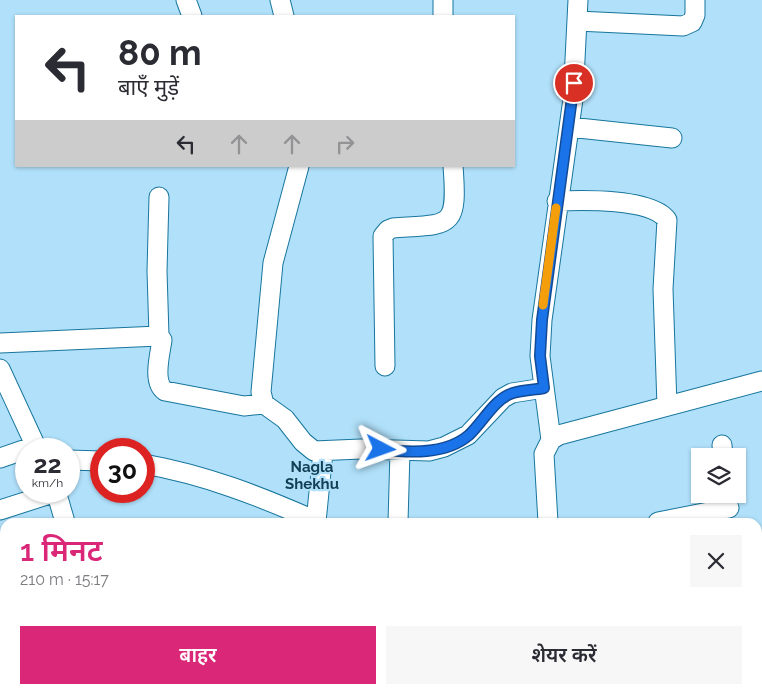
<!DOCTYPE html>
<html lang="hi">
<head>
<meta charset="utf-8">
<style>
  body { margin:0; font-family:Raleway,"Noto Sans Devanagari",sans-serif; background:#f7f7f7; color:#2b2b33; height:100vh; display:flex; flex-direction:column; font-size:19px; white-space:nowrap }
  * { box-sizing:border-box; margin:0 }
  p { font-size:16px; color:#7c7c81 }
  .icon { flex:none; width:28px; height:28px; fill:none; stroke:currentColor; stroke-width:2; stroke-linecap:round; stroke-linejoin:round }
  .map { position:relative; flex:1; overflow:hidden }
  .drawer { position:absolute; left:0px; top:518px; width:762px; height:176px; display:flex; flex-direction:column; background:#fff; border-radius:15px 15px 0 0; box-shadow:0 1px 4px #0004 }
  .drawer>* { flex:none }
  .guide { position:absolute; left:15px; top:15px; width:500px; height:152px; border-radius:0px; box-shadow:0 1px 4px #0004; background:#fff; color:#2b2b33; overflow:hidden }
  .buttons { position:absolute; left:691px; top:448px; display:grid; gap:10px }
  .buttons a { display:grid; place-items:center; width:55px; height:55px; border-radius:0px; background:#fff; box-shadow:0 1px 4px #0004; font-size:25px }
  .speed { position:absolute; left:15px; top:438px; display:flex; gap:10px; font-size:25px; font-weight:700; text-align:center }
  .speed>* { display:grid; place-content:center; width:65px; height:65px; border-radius:50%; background:#fff; box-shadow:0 1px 4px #0004; line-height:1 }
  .speed small { font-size:12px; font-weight:400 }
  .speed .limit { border:8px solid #d22; background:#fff; color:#111 }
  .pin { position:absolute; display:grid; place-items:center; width:42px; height:42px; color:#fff; margin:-21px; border:2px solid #fff; border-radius:50%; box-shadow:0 1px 5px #0007 }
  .me { position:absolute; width:55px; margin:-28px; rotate:94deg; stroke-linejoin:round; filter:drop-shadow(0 0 4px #0008) }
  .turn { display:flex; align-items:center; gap:18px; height:105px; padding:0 20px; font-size:22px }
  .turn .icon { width:65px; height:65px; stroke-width:2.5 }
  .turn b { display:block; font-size:35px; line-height:42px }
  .lanes { display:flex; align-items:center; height:48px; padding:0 20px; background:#0003; justify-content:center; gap:25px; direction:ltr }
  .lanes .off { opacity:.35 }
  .round { display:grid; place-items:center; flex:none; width:52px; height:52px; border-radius:0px; background:#f7f7f7 }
  .summary { display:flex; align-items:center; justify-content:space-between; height:85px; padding:0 20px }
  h1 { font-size:30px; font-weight:600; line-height:38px; color:#db2777 }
  .cta { display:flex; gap:10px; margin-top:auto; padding:10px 20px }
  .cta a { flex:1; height:58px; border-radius:0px; background:#db2777; color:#fff; font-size:20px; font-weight:600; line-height:58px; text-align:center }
  .cta a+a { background:#f7f7f7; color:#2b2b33 }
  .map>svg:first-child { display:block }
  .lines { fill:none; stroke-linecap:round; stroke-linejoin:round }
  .minor-casing { stroke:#17769d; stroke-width:21 }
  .minor { stroke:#fff; stroke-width:19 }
  .route-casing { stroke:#114b97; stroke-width:12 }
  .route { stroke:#1a73e8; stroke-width:9 }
  .slow { stroke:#f59e0b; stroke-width:9 }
  .labels { text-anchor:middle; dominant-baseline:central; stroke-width:4.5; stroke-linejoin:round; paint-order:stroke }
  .quarter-label { font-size:15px; font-weight:bold; fill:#124156; stroke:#b0e0fa }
</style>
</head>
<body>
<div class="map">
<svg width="762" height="693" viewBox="0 0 762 693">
  <rect width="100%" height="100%" fill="#b0e0fa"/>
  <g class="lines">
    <g class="minor-casing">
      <path id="minor" d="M 186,0 L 192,16
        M 280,0 L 284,16
        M 443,0 L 443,16
        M 577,21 L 683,26 L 692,22 L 695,15 L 695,0
        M 569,127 L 672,138
        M 299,166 L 273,263 L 261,392 L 264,404 L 285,419 L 303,442 L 314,451 L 361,449 L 429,451 L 444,447 L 468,435 L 503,398 L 512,393 L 544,388
        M 557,201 C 581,200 652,198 667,220 L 663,289 L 667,406
        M 159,336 L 157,271 L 159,197
        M 0,343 L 159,336 L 162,340 C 160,355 152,382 165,391 L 244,406 L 264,404
        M 385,366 L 383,236 L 388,230 L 393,228 C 451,224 458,230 453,166
        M 0,369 L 37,449
        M 551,440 L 540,356 L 542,320 L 573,99 L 578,0
        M 722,445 L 723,456
        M 0,458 L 35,446
        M 69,460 L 101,461
        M 144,464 C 206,475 259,496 316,521
        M 56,491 L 65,522
        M 0,510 L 56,492
        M 316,522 L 323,452
        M 398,522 L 400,451
        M 548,522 L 544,454 L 551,440 L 559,435 L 762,381
        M 658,522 L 729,508
        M 758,572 L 762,572
        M 758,616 L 762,616
        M 591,689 L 594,693
        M 655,689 L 656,693
        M 91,693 L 101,689"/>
    </g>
    <use href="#minor" class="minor"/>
  </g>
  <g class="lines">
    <g class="route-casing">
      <path id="route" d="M 381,449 C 409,453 446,455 469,435 C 483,422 495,398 513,393 C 523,390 534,390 544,388 L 540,356 L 542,320 L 574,83"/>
    </g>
    <use href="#route" class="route"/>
    <path class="slow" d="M 543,305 L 556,208"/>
  </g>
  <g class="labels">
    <g class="quarter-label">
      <text x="312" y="467">Nagla<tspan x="312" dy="17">Shekhu</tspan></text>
    </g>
  </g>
</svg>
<div class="buttons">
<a><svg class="icon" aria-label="layers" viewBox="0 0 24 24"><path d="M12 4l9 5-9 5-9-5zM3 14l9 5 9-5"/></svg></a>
</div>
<div class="speed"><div>22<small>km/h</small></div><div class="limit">30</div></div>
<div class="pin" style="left:574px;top:83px;background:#d93025"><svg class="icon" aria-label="arrive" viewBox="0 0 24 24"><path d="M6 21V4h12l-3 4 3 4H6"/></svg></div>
<svg class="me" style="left:381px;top:449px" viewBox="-20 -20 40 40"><path d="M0-17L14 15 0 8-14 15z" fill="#1a73e8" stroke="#fff" stroke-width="4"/></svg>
<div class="guide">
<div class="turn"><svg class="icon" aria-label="left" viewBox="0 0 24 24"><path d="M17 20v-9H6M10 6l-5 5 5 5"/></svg><div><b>80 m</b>बाएँ मुड़ें</div></div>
<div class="lanes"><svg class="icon" aria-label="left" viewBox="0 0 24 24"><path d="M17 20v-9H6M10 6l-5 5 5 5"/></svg><svg class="icon off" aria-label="ahead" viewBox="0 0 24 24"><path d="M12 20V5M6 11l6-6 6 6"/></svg><svg class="icon off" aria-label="ahead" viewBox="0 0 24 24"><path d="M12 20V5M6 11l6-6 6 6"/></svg><svg class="icon off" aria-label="right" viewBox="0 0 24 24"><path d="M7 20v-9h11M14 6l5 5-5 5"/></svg></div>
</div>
<section class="drawer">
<div class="summary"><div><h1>1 मिनट</h1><p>210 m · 15:17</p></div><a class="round"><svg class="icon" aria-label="close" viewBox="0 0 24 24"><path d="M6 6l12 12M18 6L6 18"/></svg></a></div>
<div class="cta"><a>बाहर</a><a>शेयर करें</a></div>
</section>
</div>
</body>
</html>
